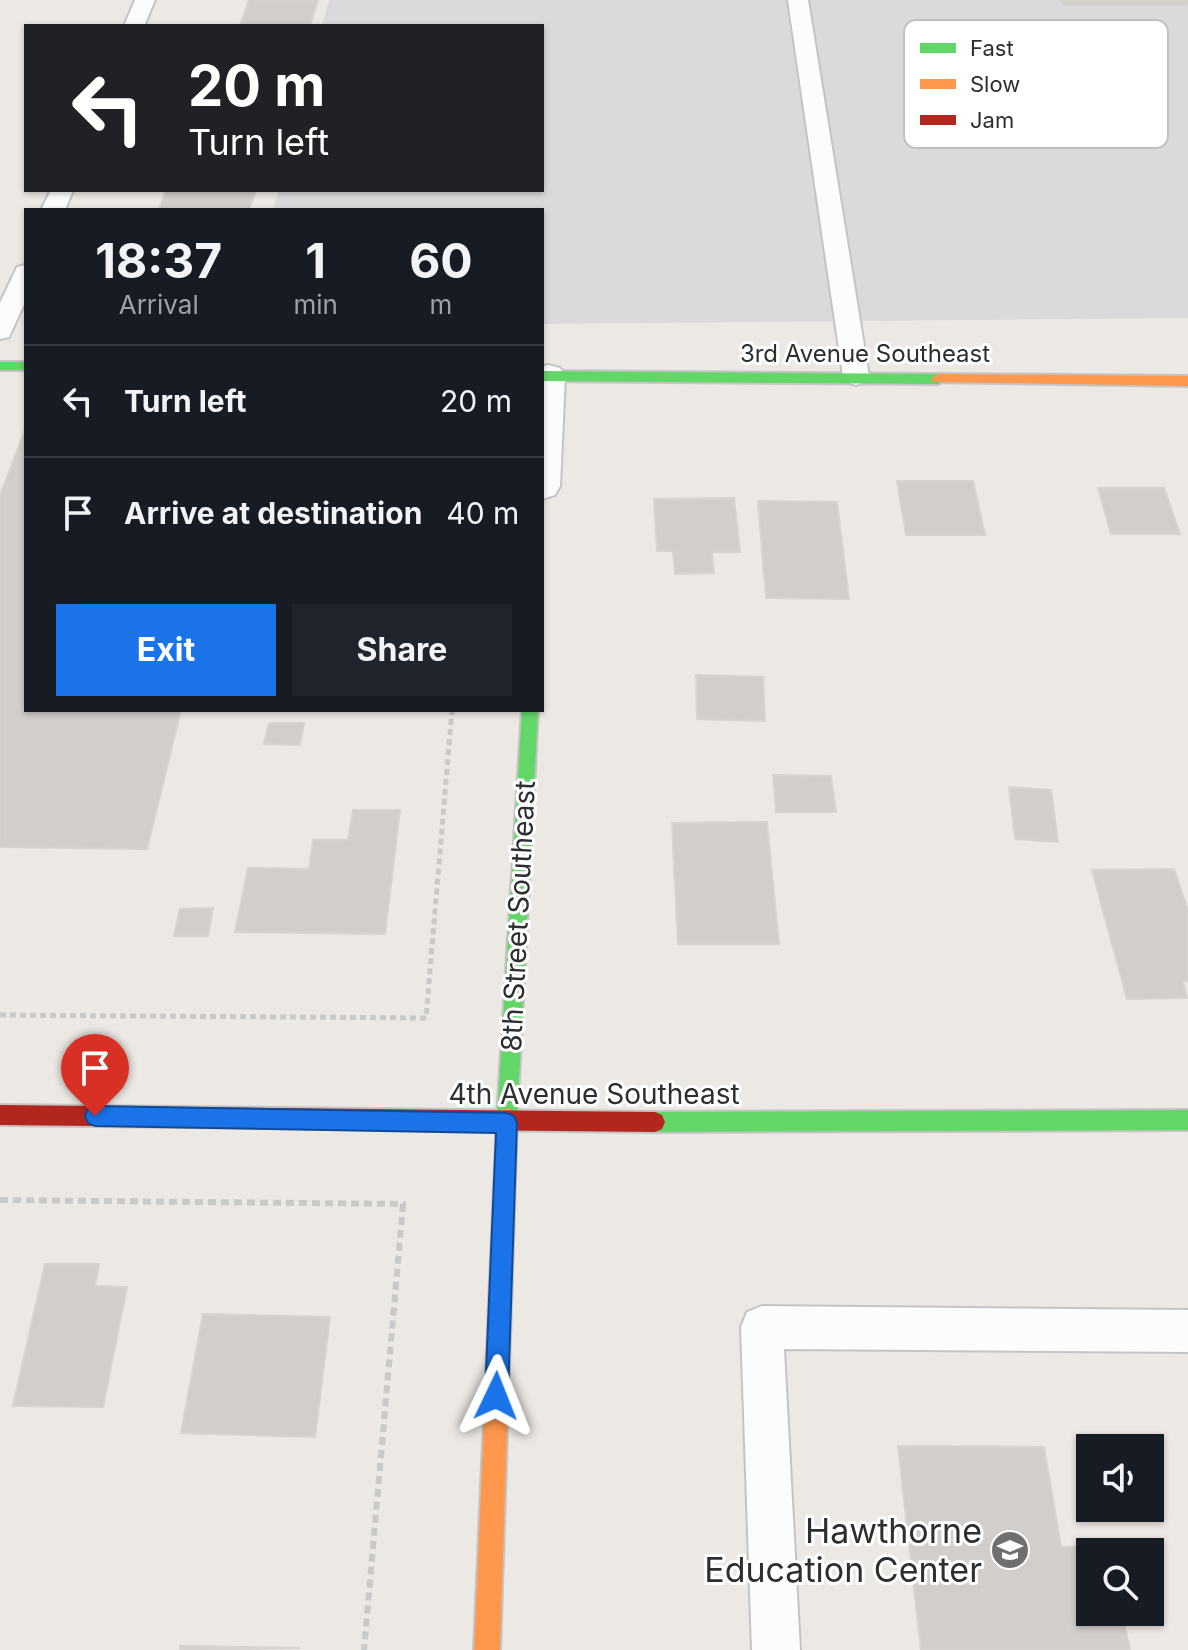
<!DOCTYPE html>
<html lang="en">
<head>
<meta charset="utf-8">
<style>
  body { margin:0; font-family:Inter,sans-serif; background:#20242c; color:#f1f3f6; height:100vh; display:flex; flex-direction:column; font-size:30px; white-space:nowrap }
  * { box-sizing:border-box; margin:0 }
  p { font-size:26px; color:#9ea1a6 }
  .icon { flex:none; width:44px; height:44px; fill:none; stroke:currentColor; stroke-width:2; stroke-linecap:round; stroke-linejoin:round }
  .map { position:relative; flex:1; overflow:hidden }
  .panel { position:absolute; left:24px; top:208px; width:520px; height:504px; display:flex; flex-direction:column; background:#171b24; border-radius:0px; box-shadow:0 2px 6px #0004 }
  .panel>* { flex:none }
  .top-card { position:absolute; left:24px; top:24px; width:520px; height:168px; border-radius:0px; box-shadow:0 2px 6px #0004; background:#202124; color:#fff; overflow:hidden }
  .controls { position:absolute; left:1076px; top:1434px; display:grid; gap:16px }
  .controls a { display:grid; place-items:center; width:88px; height:88px; border-radius:0px; background:#171b24; box-shadow:0 2px 6px #0004; font-size:40px }
  .pin { position:absolute; display:grid; place-items:center; width:68px; height:68px; color:#fff; margin:-82px -34px; border-radius:50% 50% 50% 0; rotate:-45deg; box-shadow:0 0 8px #0007 }
  .pin .icon { rotate:45deg }
  .me { position:absolute; width:88px; margin:-44px; rotate:2deg; stroke-linejoin:round; filter:drop-shadow(0 0 6px #0008) }
  .turn { display:flex; align-items:center; gap:28px; height:168px; padding:0 32px; font-size:36px }
  .turn .icon { width:104px; height:104px; stroke-width:2.5 }
  .turn b { display:block; font-size:56px; line-height:68px }
  .eta { display:flex; justify-content:space-evenly; align-items:center; height:136px; text-align:center }
  .eta b { font-size:48px; font-weight:700; line-height:56px }
  .cta { display:flex; gap:16px; margin-top:auto; padding:16px 32px }
  .cta a { flex:1; height:92px; border-radius:0px; background:#1a73e8; color:#fff; font-size:32px; font-weight:700; line-height:92px; text-align:center }
  .cta a+a { background:#20242c; color:#f1f3f6 }
  ul { padding:0; list-style:none }
  li { display:flex; align-items:center; gap:24px; height:112px; padding:0 32px; border-top:2px solid #363941 }
  li div { flex:1 }
  li b { display:block; font-size:30px }
  li em { font-style:normal }
  .map>svg:first-child { display:block }
  .industrial { fill:#dcd9db }
  .building { fill:#d1cecb; stroke:#d7d4d0; stroke-width:2 }
  .lines { fill:none; stroke-linecap:round; stroke-linejoin:round }
  .lane-casing { stroke:#c5c4c5; stroke-width:4 }
  .street-casing { stroke:#c5c4c5; stroke-width:4 }
  .fast-casing { stroke:#c5c4c5; stroke-width:4 }
  .slow-casing { stroke:#c5c4c5; stroke-width:4 }
  .jam-casing { stroke:#c5c4c5; stroke-width:4 }
  .path-far1 { stroke:#c9c9c8; stroke-width:5; stroke-dasharray:6 4; stroke-linecap:butt }
  .path { stroke:#c9c9c8; stroke-width:6; stroke-dasharray:8 5; stroke-linecap:butt }
  .lane { fill:#fcfcfb; fill-rule:evenodd }
  .street { fill:#fcfcfb; fill-rule:evenodd }
  .fast { fill:#63d668; fill-rule:evenodd }
  .slow { fill:#ff974d; fill-rule:evenodd }
  .jam { fill:#b3261e; fill-rule:evenodd }
  .route { fill:#1a73e8; stroke:#114b97; stroke-width:2 }
  .labels { text-anchor:middle; dominant-baseline:central; stroke-width:6; stroke-linejoin:round; paint-order:stroke }
  .far-street-label { font-size:24px; fill:#2e2e2e; stroke:#fff }
  .street-label { font-size:28px; fill:#2e2e2e; stroke:#fff }
  .near-poi-label { font-size:34px; fill:#2e2e2e; stroke:#fff; text-anchor:end }
  .key { fill:#fff; stroke:#c0c0c0; stroke-width:2 }
  .key-label { font-size:22px; fill:#2e2e2e }
</style>
</head>
<body>
<div class="map">
<svg width="1188" height="1650" viewBox="0 0 1188 1650">
  <rect width="100%" height="100%" fill="#ece8e4"/>
  <path class="industrial" d="M 329,0 L 1188,0 L 1188,318 L 542,324 L 542,210 L 273,210 L 279,190 L 542,190 L 542,26 L 322,26 Z"/>
  <path class="building" d="M 249,0 L 318,0 L 310,26 L 240,26 Z
    M 1061,0 L 1188,0 L 1188,5 L 1063,5 Z
    M 166,190 L 256,190 L 249,210 L 159,210 Z
    M 25,430 L 26,710 L 181,710 L 147,849 L 0,847 L 0,495 Z
    M 897,481 L 973,481 L 985,535 L 906,535 Z
    M 1098,488 L 1164,488 L 1180,534 L 1111,534 Z
    M 734,498 L 740,552 L 712,552 L 714,573 L 675,574 L 673,551 L 657,551 L 654,499 Z
    M 758,501 L 837,502 L 849,599 L 766,598 Z
    M 696,675 L 763,677 L 765,721 L 697,719 Z
    M 269,723 L 304,723 L 300,745 L 264,744 Z
    M 773,775 L 831,776 L 836,812 L 776,812 Z
    M 1009,787 L 1051,790 L 1058,842 L 1015,839 Z
    M 353,810 L 400,810 L 385,934 L 235,932 L 248,868 L 309,869 L 313,840 L 348,840 Z
    M 767,822 L 779,944 L 678,944 L 672,823 Z
    M 1174,869 L 1188,911 L 1188,981 L 1183,981 L 1187,998 L 1127,999 L 1092,870 Z
    M 213,908 L 208,936 L 174,936 L 180,909 Z
    M 45,1264 L 99,1264 L 95,1286 L 127,1287 L 103,1407 L 13,1406 Z
    M 203,1314 L 330,1317 L 315,1437 L 181,1433 Z
    M 898,1446 L 1044,1447 L 1061,1547 L 1110,1547 L 1111,1552 L 1090,1552 L 1090,1612 L 1122,1612 L 1130,1650 L 921,1650 Z
    M 180,1646 L 300,1648 L 180,1650 Z"/>
  <g class="lines">
    <g class="lane-casing">
      <path id="lane" d="M 135,0 L 155,0 L 144,26 L 124,26 Z
        M 788,0 L 808,0 L 869,376 L 865,382 L 856,385 L 847,382 L 843,376 Z
        M 51,190 L 73,190 L 65,210 L 41,210 Z
        M 26,265 L 26,300 L 9,337 L 0,339 L 0,303 L 17,267 Z
        M 762,1306 L 1188,1310 L 1188,1352 L 784,1349 L 800,1650 L 752,1650 L 741,1327 L 747,1312 Z"/>
    </g>
    <g class="street-casing">
      <path id="street" d="M 548,365 L 560,368 L 565,376 L 560,486 L 555,495 L 542,499 L 542,367 Z"/>
    </g>
    <g class="fast-casing">
      <path id="fast" d="M 0,362 L 26,362 L 26,370 L 0,370 Z
        M 542,371 L 938,374 L 945,379 L 938,384 L 542,381 Z
        M 522,710 L 538,710 L 517,1118 L 514,1125 L 507,1128 L 500,1125 L 497,1118 Z
        M 1188,1110 L 1188,1130 L 655,1132 L 648,1129 L 645,1122 L 648,1115 L 655,1112 Z"/>
    </g>
    <g class="slow-casing">
      <path id="slow" d="M 938,374 L 1188,376 L 1188,386 L 933,382 L 931,379 Z
        M 507,1108 L 514,1111 L 517,1118 L 500,1650 L 474,1650 L 497,1118 L 500,1111 Z"/>
    </g>
    <g class="jam-casing">
      <path id="jam" d="M 0,1105 L 655,1112 L 662,1115 L 665,1122 L 662,1129 L 655,1132 L 0,1125 Z"/>
    </g>
    <path class="path-far1" d="M 0,1015 L 426,1018 L 452,710"/>
    <path class="path" d="M 0,1200 L 403,1204 L 364,1650"/>
    <use href="#lane" class="lane"/>
    <use href="#street" class="street"/>
    <use href="#fast" class="fast"/>
    <use href="#slow" class="slow"/>
    <use href="#jam" class="jam"/>
  </g>
  <path class="route" d="M 95,1106 L 507,1113 L 514,1116 L 517,1123 L 508,1396 L 505,1404 L 496,1408 L 488,1404 L 485,1396 L 496,1133 L 95,1126 L 88,1123 L 85,1116 L 88,1109 Z"/>
  <defs>
    <g id="school-disc" transform="scale(2)"><circle r="9.5" fill="#706f6e" stroke="#fff"/><path d="M0-5L7-2L0 1L-7-2ZM-4 1L0 2.5L4 1V4Q0 6-4 4Z" fill="#fff"/></g>
  </defs>
  <g fill-rule="evenodd">
    <use href="#school-disc" x="1010" y="1550"/>
  </g>
  <g class="labels">
    <g class="far-street-label">
      <text x="865" y="353">3rd Avenue Southeast</text>
    </g>
    <g class="street-label">
      <text transform="translate(518 916) rotate(-87)">8th Street Southeast</text>
      <text x="594" y="1094">4th Avenue Southeast</text>
    </g>
    <g class="near-poi-label">
      <text x="982" y="1530">Hawthorne<tspan x="982" dy="39">Education Center</tspan></text>
    </g>
  </g>
  <rect x="904" y="20" width="264" height="128" rx="12" class="key"/>
  <rect x="920" y="43" width="36" height="10" fill="#63d668"/>
  <rect x="920" y="79" width="36" height="10" fill="#ff974d"/>
  <rect x="920" y="115" width="36" height="10" fill="#b3261e"/>
  <g class="key-label">
    <text x="970" y="56">Fast</text>
    <text x="970" y="92">Slow</text>
    <text x="970" y="128">Jam</text>
  </g>
</svg>
<div class="controls">
<a><svg class="icon" aria-label="sound" viewBox="0 0 24 24"><path d="M4 9h4l5-4v14l-5-4H4zM17 9q2 3 0 6"/></svg></a>
<a><svg class="icon" aria-label="search" viewBox="0 0 24 24"><circle cx="10" cy="10" r="6"/><path d="M15 15l6 6"/></svg></a>
</div>
<div class="pin" style="left:95px;top:1116px;background:#d93025"><svg class="icon" aria-label="arrive" viewBox="0 0 24 24"><path d="M6 21V4h12l-3 4 3 4H6"/></svg></div>
<svg class="me" style="left:496px;top:1396px" viewBox="-20 -20 40 40"><path d="M0-17L14 15 0 8-14 15z" fill="#1a73e8" stroke="#fff" stroke-width="4"/></svg>
<div class="top-card">
<div class="turn"><svg class="icon" aria-label="left" viewBox="0 0 24 24"><path d="M17 20v-9H6M10 6l-5 5 5 5"/></svg><div><b>20 m</b>Turn left</div></div>
</div>
<section class="panel">
<div class="eta">
<div><b>18:37</b><p>Arrival</p></div>
<div><b>1</b><p>min</p></div>
<div><b>60</b><p>m</p></div>
</div>
<ul>
<li><svg class="icon" aria-label="left" viewBox="0 0 24 24"><path d="M17 20v-9H6M10 6l-5 5 5 5"/></svg><div><b>Turn left</b></div><em>20 m</em></li>
<li><svg class="icon" aria-label="arrive" viewBox="0 0 24 24"><path d="M6 21V4h12l-3 4 3 4H6"/></svg><div><b>Arrive at destination</b></div><em>40 m</em></li>
</ul>
<div class="cta"><a>Exit</a><a>Share</a></div>
</section>
</div>
</body>
</html>
